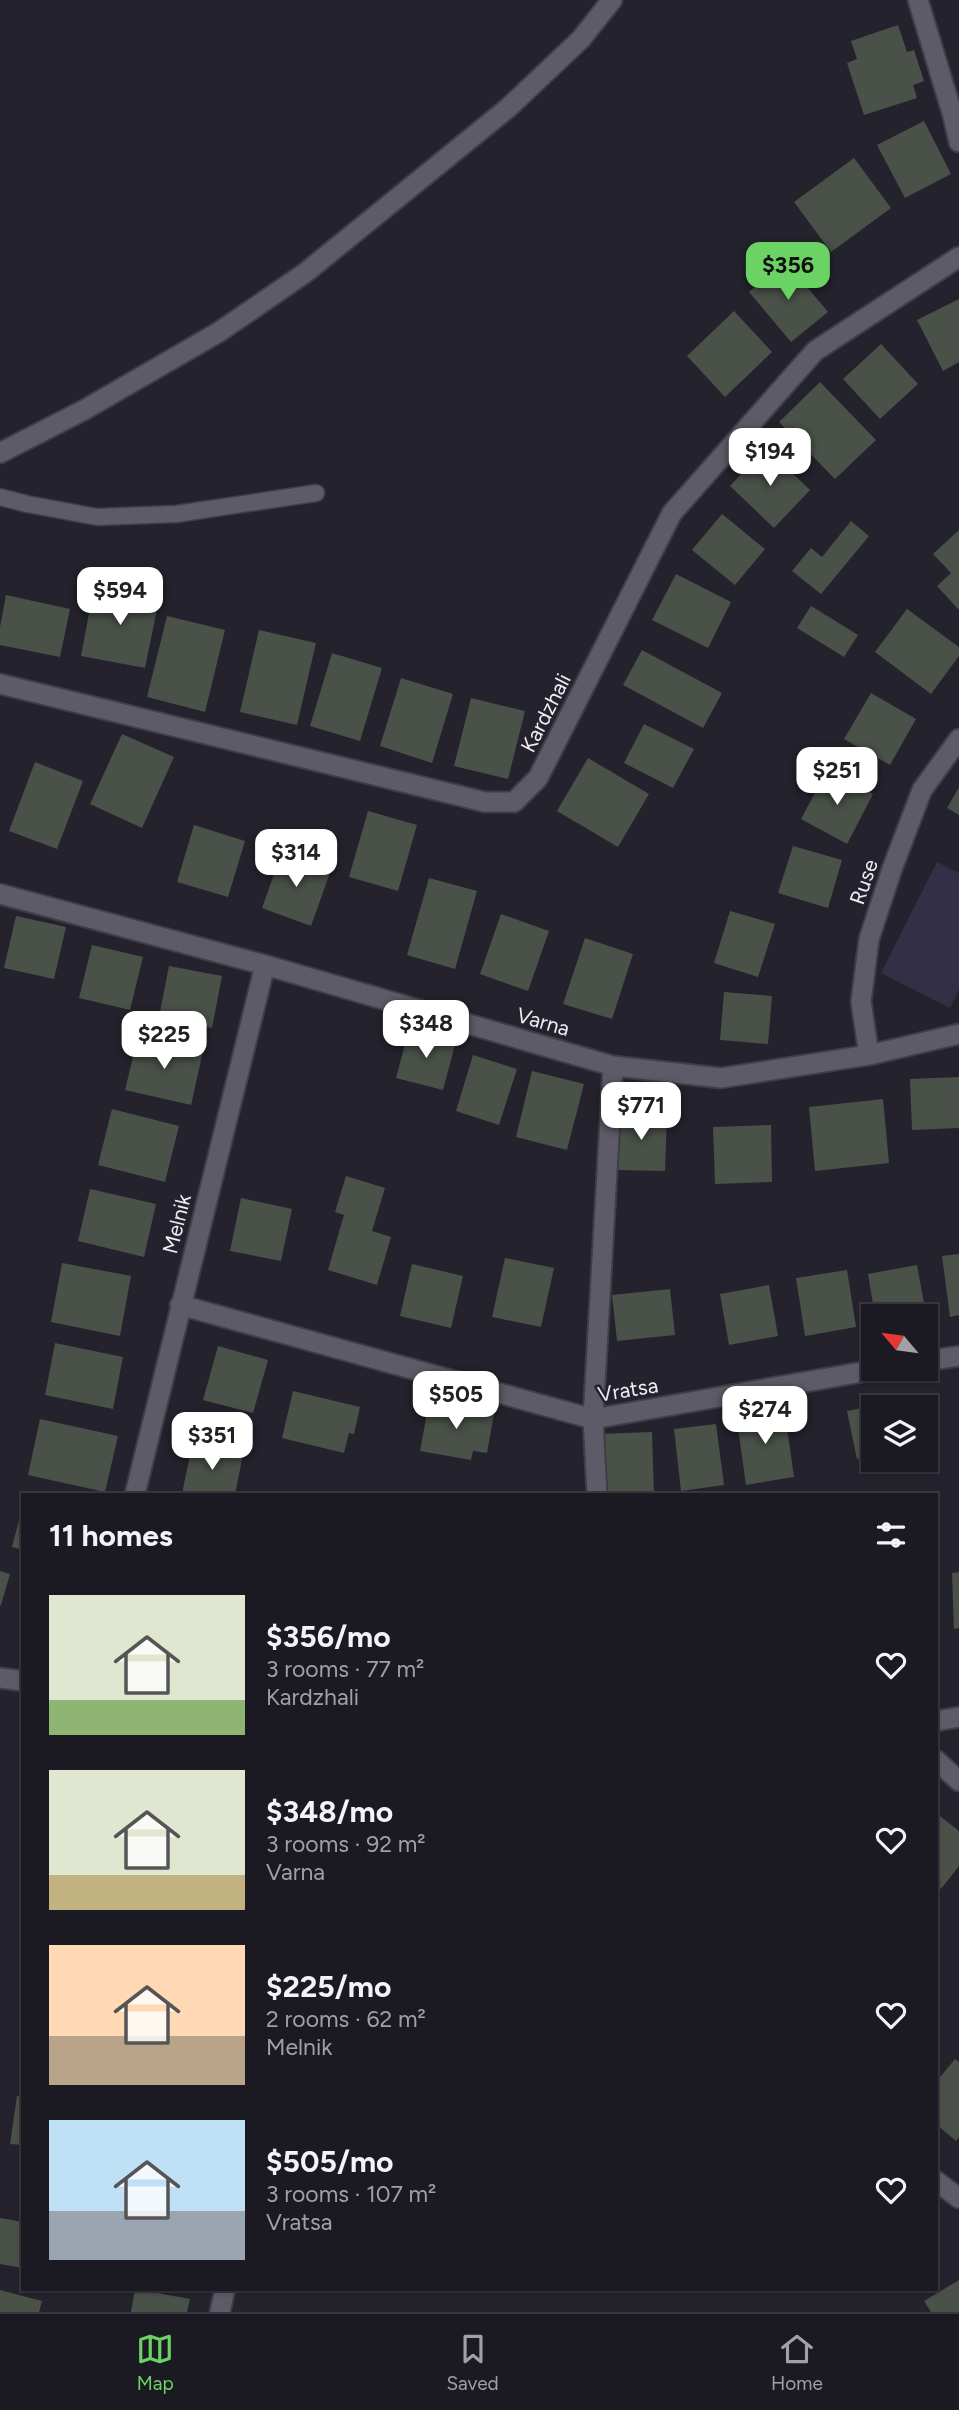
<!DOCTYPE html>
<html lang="en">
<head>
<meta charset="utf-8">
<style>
  :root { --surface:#1b1a22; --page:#28272f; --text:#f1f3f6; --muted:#a0a1a5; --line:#393840; --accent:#6bd363 }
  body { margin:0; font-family:Figtree,sans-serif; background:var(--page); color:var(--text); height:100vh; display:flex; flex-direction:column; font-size:26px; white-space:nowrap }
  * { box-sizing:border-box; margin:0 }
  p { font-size:23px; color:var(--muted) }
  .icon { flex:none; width:38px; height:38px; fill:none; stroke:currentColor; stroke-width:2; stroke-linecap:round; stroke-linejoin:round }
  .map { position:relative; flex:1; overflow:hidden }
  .panel { position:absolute; left:21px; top:1493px; width:917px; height:798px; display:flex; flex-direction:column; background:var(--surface); border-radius:0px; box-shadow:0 2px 5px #0004,0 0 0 2px var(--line) }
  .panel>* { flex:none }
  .needle { width:46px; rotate:299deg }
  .tools { position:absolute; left:861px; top:1304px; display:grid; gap:14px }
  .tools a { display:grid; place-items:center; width:77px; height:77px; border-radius:0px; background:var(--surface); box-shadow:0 2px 5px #0004,0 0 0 2px var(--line); font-size:35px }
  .price { position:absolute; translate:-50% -60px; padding:0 16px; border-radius:14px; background:#fff; color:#222; font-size:23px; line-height:46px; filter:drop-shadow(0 2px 4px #0008) }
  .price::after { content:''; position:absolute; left:50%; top:42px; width:21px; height:16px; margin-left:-10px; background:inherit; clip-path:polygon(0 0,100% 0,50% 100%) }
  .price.on { background:var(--accent); color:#111 }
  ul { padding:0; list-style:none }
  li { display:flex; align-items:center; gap:21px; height:175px; padding:0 28px }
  li span { display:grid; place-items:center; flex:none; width:196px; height:140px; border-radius:0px; color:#555 }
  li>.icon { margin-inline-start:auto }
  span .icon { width:84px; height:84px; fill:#fffc; stroke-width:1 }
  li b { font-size:30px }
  h2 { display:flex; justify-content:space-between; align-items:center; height:84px; padding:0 28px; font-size:30px }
  .tabs { display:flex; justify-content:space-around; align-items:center; height:98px; border-top:2px solid var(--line); background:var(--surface); font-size:19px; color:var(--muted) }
  .tabs a { display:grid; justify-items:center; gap:4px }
  .tabs .on { color:var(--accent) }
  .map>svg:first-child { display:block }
  .green { fill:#322f46 }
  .building { fill:#495148 }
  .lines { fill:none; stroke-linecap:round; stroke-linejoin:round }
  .service-casing { stroke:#3e3e46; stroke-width:19 }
  .minor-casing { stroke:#3e3e46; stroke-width:23 }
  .secondary-casing { stroke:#3e3e46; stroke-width:23 }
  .service { stroke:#5c5b67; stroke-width:16 }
  .minor { stroke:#5c5b67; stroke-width:19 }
  .secondary { stroke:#5c5b67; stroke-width:19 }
  .labels { text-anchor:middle; stroke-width:5; stroke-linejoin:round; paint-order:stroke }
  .street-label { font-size:21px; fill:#eeedf4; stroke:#24232d }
</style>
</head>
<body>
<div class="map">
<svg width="959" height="2312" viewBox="0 0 959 2312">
  <rect width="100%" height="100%" fill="#24232d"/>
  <path class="green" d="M937 862 959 873V989L950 1008 881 973Z"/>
  <path class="building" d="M898 25 907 52 914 50 924 81 913 85 917 98 864 115 847 63 857 59 851 41Z
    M924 121 951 174 905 198 877 145Z
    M854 158 891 208 831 252 794 202Z
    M786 262 828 312 791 342 749 292Z
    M959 299V362L943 371 917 320Z
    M734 311 772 352 725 397 687 356Z
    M881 344 918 384 880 419 843 379Z
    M820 382 876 440 835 479 779 422Z
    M766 448 810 490 774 528 730 486Z
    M722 514 765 549 735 585 692 550Z
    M851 521 869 536 821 594 792 571 811 548 822 557Z
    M959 530V610L937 586 951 573 933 554Z
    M676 574 731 602 708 648 652 620Z
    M94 587 159 599 145 668 81 656Z
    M6 595 70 609 60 657 0 645V627Z
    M811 606 858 635 844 657 797 628Z
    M907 609 959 647V656L931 694 875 652Z
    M167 616 225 630 205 712 147 697Z
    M259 630 316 643 297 725 240 712Z
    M642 650 722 693 703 728 623 685Z
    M332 653 382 668 360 741 310 726Z
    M401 678 453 694 432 763 380 746Z
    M871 693 916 719 890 765 844 739Z
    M471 698 525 711 508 779 454 766Z
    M644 724 694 749 673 788 624 763Z
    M122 734 174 757 142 828 90 804Z
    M588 758 649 794 618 847 557 811Z
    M35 762 83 781 57 849 9 831Z
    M827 770 873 794 847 844 801 819Z
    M959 787V815L947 808Z
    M368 811 417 825 398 891 349 877Z
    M194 825 245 841 228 897 177 882Z
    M793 846 842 860 828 908 778 893Z
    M282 852 331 870 311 926 262 908Z
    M429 878 477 891 455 969 407 955Z
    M730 911 775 924 758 977 714 963Z
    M501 914 549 931 528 991 480 974Z
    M16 916 66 927 54 979 4 968Z
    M585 938 633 954 612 1019 563 1004Z
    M92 945 143 957 130 1010 79 998Z
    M169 966 222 976 212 1028 159 1017Z
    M724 992 772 996 768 1044 720 1040Z
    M409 1029 456 1041 443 1090 396 1078Z
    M138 1036 203 1051 191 1105 125 1090Z
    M473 1055 517 1069 499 1125 456 1111Z
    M532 1071 584 1084 567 1150 516 1137Z
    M959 1077V1128L912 1130 910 1079Z
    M883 1099 889 1163 815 1171 809 1107Z
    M112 1109 179 1126 165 1182 98 1165Z
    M617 1113 667 1115 665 1171 616 1170Z
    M771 1125 772 1182 715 1184 713 1127Z
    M346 1176 385 1188 372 1231 391 1237 377 1285 328 1270 344 1215 335 1212Z
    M90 1189 156 1204 144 1257 78 1241Z
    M241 1198 292 1209 281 1261 230 1251Z
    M959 1254V1315L950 1317 942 1256Z
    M505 1258 554 1268 541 1327 492 1317Z
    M62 1263 131 1276 120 1336 51 1322Z
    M412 1264 463 1276 451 1328 400 1316Z
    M917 1265 926 1314 875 1316 868 1274Z
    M847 1270 856 1327 805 1336 796 1278Z
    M769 1285 778 1336 729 1345 720 1294Z
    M670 1289 675 1335 617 1341 612 1295Z
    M55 1343 123 1357 113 1409 45 1395Z
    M218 1346 268 1360 253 1413 203 1400Z
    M293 1391 360 1407 354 1434 349 1433 344 1453 282 1438Z
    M429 1402 494 1414 487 1453 473 1451 471 1460 420 1451Z
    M784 1406 794 1477 746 1485 736 1414Z
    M873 1406V1456L857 1459 847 1411Z
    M40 1419 118 1436 105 1492 28 1475Z
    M716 1424 724 1485 681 1491 674 1429Z
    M652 1432 654 1494H600L598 1434Z
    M192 1445 243 1455 235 1494H182Z
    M22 1509H23V1550L12 1547Z
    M0 1571 10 1574 1 1605H0Z
    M959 1572V1628L954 1629 952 1573Z
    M936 1813 959 1831V1866L941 1889 936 1885Z
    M955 2059 959 2062V2137L956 2141 936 2124V2082Z
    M17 2096 23 2097V2145L10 2144Z
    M0 2218 23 2222V2268L0 2264Z
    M959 2280V2312H931L924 2301Z
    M135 2289 190 2299 187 2312H131Z
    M0 2290 42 2301 39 2312H0Z"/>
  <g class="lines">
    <g class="service-casing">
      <path id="service" d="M0 497 27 504 97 517 176 514 316 493"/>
    </g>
    <g class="minor-casing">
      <path id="minor" d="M918 0 953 116 959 142
        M0 684 485 802H514L538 778 672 513 815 351 959 257
        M0 894 265 965 613 1066 721 1078 869 1055 959 1034
        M869 1055 861 1002 869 939 892 869 922 790 959 739
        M180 1305 593 1419 885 1368
        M926 1361 959 1356
        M135 1494 265 965
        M597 1494 593 1419 613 1066
        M0 1678 23 1681
        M936 1721 959 1717
        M936 1760 959 1781
        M936 2181 959 2198
        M220 2312 225 2289"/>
    </g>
    <g class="secondary-casing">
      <path id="secondary" d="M0 453 84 410 219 332 305 273 508 108 581 39 612 0"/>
    </g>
    <use href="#service" class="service"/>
    <use href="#minor" class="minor"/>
    <use href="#secondary" class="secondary"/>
  </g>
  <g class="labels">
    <g class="street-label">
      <text transform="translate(546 713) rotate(-63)" y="7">Kardzhali</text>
      <text transform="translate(864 882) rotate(-71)" y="7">Ruse</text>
      <text transform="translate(543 1022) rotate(16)" y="7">Varna</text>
      <text transform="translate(177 1224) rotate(-76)" y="7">Melnik</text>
      <text transform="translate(628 1390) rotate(-9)" y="7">Vratsa</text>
    </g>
  </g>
</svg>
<div class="tools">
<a><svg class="needle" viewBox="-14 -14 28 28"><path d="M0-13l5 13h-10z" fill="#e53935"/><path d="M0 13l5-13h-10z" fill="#a0a1a5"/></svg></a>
<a><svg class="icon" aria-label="layers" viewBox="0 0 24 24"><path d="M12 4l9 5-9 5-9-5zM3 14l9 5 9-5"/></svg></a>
</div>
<b class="price on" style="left:788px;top:302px">$356</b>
<b class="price" style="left:770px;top:488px">$194</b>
<b class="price" style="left:120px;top:627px">$594</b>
<b class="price" style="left:837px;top:807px">$251</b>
<b class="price" style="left:296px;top:889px">$314</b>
<b class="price" style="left:426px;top:1060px">$348</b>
<b class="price" style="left:164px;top:1071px">$225</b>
<b class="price" style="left:641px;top:1142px">$771</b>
<b class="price" style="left:456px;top:1431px">$505</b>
<b class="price" style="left:765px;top:1446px">$274</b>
<b class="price" style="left:212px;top:1472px">$351</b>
<section class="panel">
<h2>11 homes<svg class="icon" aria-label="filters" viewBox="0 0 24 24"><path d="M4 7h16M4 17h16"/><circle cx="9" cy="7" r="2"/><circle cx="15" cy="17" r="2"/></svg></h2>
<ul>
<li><span style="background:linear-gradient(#dfe7d0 75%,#8fb573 0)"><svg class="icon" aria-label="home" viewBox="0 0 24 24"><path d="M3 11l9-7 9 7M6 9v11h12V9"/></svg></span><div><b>$356/mo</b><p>3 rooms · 77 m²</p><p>Kardzhali</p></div><svg class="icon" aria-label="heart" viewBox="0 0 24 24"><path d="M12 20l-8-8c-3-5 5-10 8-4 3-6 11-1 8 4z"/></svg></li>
<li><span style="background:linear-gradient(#dfe7d0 75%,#c2b280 0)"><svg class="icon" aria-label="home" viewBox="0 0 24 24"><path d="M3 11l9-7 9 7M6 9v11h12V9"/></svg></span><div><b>$348/mo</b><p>3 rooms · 92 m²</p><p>Varna</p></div><svg class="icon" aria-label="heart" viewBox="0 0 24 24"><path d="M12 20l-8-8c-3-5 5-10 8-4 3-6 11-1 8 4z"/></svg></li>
<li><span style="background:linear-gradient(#ffd9b3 65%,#b9a48a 0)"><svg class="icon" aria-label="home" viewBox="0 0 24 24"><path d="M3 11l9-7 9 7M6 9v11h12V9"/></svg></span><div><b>$225/mo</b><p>2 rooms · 62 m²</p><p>Melnik</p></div><svg class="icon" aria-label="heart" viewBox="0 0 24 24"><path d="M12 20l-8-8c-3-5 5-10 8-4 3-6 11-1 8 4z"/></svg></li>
<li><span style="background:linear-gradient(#bfe0f5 65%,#9aa5b1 0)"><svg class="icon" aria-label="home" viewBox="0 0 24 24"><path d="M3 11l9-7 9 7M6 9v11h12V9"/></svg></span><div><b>$505/mo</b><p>3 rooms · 107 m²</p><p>Vratsa</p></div><svg class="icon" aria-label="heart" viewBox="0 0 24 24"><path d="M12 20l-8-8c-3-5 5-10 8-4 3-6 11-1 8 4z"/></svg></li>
</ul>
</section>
</div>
<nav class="tabs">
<a class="on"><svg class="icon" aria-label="map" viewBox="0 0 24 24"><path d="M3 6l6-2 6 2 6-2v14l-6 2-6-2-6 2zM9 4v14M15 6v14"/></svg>Map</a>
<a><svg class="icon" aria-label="saved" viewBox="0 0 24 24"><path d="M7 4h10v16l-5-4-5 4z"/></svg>Saved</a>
<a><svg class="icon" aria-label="home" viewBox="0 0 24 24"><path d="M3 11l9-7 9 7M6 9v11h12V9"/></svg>Home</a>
</nav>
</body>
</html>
